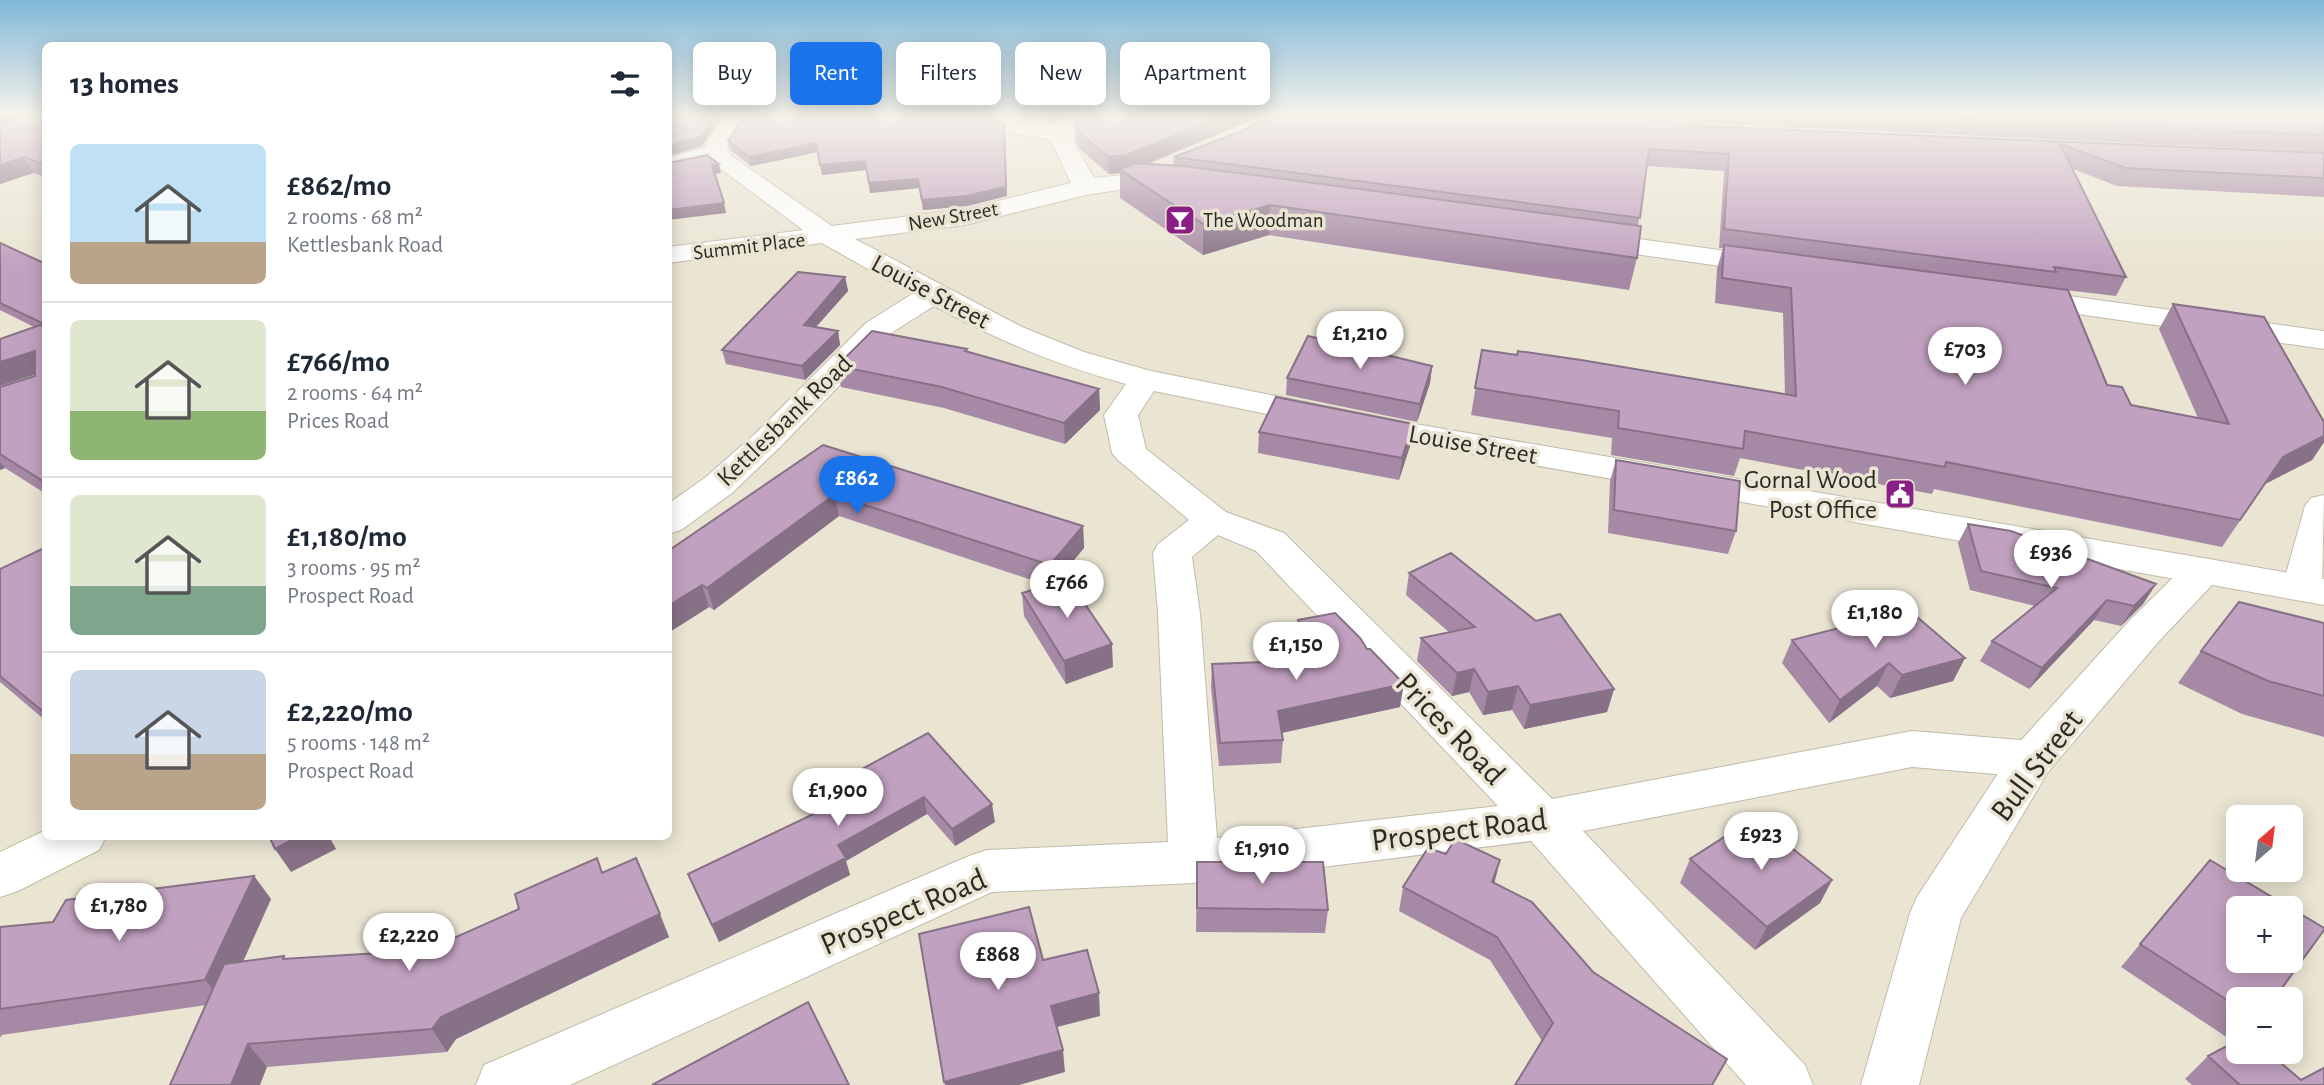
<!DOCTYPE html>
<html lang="en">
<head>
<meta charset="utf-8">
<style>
  :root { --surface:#fff; --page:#f6f6f7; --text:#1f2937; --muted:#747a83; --line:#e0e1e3; --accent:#1a73e8 }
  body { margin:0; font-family:"Alegreya Sans",sans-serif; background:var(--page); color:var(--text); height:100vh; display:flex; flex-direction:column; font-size:26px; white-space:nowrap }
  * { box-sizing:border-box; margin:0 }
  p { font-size:23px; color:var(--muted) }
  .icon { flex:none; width:38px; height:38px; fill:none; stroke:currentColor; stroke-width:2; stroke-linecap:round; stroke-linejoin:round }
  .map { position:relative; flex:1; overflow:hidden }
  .panel { position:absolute; left:42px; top:42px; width:630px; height:798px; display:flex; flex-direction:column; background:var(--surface); border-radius:10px; box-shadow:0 4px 18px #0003 }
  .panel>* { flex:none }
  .banner { position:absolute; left:693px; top:42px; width:665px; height:63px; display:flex; gap:14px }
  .needle { width:46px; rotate:28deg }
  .tools { position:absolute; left:2226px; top:805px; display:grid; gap:14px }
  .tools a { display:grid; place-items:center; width:77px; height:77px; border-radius:10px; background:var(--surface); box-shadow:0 4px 18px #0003; font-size:35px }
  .price { position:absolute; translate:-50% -60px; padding:0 16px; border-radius:24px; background:#fff; color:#222; font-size:23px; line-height:46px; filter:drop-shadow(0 2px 4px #0008) }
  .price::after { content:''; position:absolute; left:50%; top:42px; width:21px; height:16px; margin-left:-10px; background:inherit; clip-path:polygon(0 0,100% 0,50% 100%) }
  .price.active { background:var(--accent); color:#fff }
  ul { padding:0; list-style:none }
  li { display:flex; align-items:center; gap:21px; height:175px; padding:0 28px }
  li+li { border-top:2px solid var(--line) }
  li span { display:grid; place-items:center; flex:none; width:196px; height:140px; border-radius:10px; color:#555 }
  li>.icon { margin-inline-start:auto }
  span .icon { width:84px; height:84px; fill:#fffc; stroke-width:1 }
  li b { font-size:30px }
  h2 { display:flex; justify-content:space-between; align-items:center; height:84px; padding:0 28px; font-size:30px }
  .tag { padding:0 24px; border-radius:10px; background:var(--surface); box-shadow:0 4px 18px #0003; font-size:24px; line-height:63px }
  .tag.active { background:var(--accent); color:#fff }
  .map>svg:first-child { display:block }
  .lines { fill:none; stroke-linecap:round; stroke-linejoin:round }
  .minor-casing { stroke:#c0bbaa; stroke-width:2 }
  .major-casing { stroke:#c0bbaa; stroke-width:2 }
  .minor { fill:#fff; fill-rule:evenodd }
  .major { fill:#fff; fill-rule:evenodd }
  .wall { fill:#a68aa5 }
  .shaded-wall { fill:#877186 }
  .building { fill:#c1a1c0; stroke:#877186; stroke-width:2; fill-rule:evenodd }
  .labels { text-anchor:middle; stroke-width:7; stroke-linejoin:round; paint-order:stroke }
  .far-street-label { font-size:21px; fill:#2c2a23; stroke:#eae5d3 }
  .far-poi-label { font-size:21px; fill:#2c2a23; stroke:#eae5d3; text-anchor:start }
  .street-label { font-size:26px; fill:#2c2a23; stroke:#eae5d3 }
  .poi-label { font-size:26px; fill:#2c2a23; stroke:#eae5d3; text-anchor:end }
  .near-street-label { font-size:32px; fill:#2c2a23; stroke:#eae5d3 }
</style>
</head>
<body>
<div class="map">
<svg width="2324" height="1085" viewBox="0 0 2324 1085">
  <rect width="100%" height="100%" fill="#eae5d3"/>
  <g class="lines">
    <g class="minor-casing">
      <path id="minor" d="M726 115H748L729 143 727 151 733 157 832 226 965 209 1071 183 1050 139C1029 136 993 134 980 115H1008L1054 126C1065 111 1088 115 1104 115L1101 120 1076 130 1073 142 1094 178C1121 175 1151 172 1179 179L1182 184 1179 189 1170 191 1124 189 1086 195 965 225 855 239 1022 327 1084 352 1151 371 1415 424 2203 558 2217 562 2223 571 2217 580 2203 584 1415 444 1154 391 1138 415 1146 449 1226 512 1284 533 1552 799 1912 731 2032 741 2048 746 2055 759 2048 772 2032 777 1912 767 1583 831 1805 1065 1813 1085H1746L1531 841 1194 883 992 892 570 1085H476L484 1065 969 856 987 850 1168 842 1158 613 1153 553 1158 544 1189 520 1118 460 1112 453 1104 415 1126 384C1054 364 1000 341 934 306L888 335 780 447 732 493 681 530 668 534V504L706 477 756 433 866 323 912 294 822 243 668 263V247L803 230 710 161 668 171V157L704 148ZM1218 535 1256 551 1498 806 1217 838 1200 613 1192 557Z
        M1587 232 1771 257 1781 259 1785 265 1781 271 1771 273 1577 246 1573 240 1577 234Z
        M2024 290 2324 331V349L2014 305 2009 299 2014 293Z
        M2324 495 2322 588 2316 597 2302 601 2288 597 2282 588 2305 506 2311 498Z
        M46 830V836H106L99 850 18 891 0 897V852Z"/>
    </g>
    <g class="major-casing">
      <path id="major" d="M2203 558 2324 579V605L2212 585 2160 640 2048 772 1961 918 1919 1085H1861L1910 913 1917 897 2016 746 2130 620 2189 562Z"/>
    </g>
    <use href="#minor" class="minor"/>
    <use href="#major" class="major"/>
  </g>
  <path class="wall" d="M46 115V177L33 173 0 184Z
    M744 115 1007 196 967 206 923 210 919 188 870 193 866 170 822 175 818 152 751 166 730 150 728 141Z
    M1040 115H1067L1053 123 1049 122Z
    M1078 115H1263L1148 164 1173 166 1174 157 1703 126 2324 153V197L2117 186 2073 169 2126 277 2116 296 2048 288 2107 385 2131 405 2198 418 2159 329 2173 304 2324 422V442L2312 460 2265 484 2222 547 1934 489 1932 494 1740 458 1734 476 1611 455 1612 438 1471 415 1482 350 1785 395 1783 313 1715 303 1717 269 1723 248H1719L1724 171 1647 166 1638 226 1637 258 1629 290 1269 235 1203 255 1120 198V173L1109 174 1081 150 1076 142 1075 125Z
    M1626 115H2324V152L1698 123Z
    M0 243 46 264V494L5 468 0 470V387L35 376 34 327 0 310Z
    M845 277 848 291 816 327 838 331 840 345 805 380 726 364 722 350Z
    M837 366 1099 389 1100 410 1065 444 944 408 841 387Z
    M1432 366 1430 383 1417 422 1286 395 1287 378Z
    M1259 432 1410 446 1399 480 1258 453Z
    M823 445 1083 526 1084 548 1055 583 1113 667 1066 684 1024 616 1022 593 1047 585 839 516 714 610 709 607 668 633V551Z
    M1616 460 1736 531 1728 554 1608 533 1610 481Z
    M1968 524 2156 584 2143 604 2121 626 2094 620 2029 689 1980 661 1992 641 2035 606 1970 590 1958 543Z
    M46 547V721L0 682V569Z
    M1409 573 1614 689 1607 712 1524 729 1512 710 1483 715 1469 692 1452 696 1417 661 1421 638 1450 633 1406 595Z
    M1298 620 1400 707 1282 733 1283 740 1281 763 1219 766 1211 687 1212 664 1305 660 1296 643Z
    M2324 623V737L2242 714 2178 683 2201 651Z
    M1792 640 1965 658 1953 681 1890 698 1877 686 1829 723 1782 663Z
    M928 733 995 822 955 846 927 814 846 861 850 875 719 942 695 891 688 874 857 794 851 775Z
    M1446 854 1500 860 1494 884 1593 972 1542 1041 1490 960 1399 911 1403 887Z
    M636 858 669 937 456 1039 447 1052 267 1067 206 1005 2 1035 0 1038V927L53 922 254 876 271 899 243 962 284 956 286 959 427 950Z
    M1690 859 1832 880 1820 903 1755 950 1680 883Z
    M2210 860 2238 999V1052L2301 1080 2324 1085H2192L2185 1079 2208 1056 2234 1042 2121 967Z
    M1197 862 1328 910 1325 933 1196 932Z"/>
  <path class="shaded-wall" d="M0 115H23L0 122Z
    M715 115H723L702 146 668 156V146Z
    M1053 115H1067L1053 123Z
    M1224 115H1263L1132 170V165L1129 163V172L1119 169 1120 173 1109 174 1108 157Z
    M1004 125 1007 196 967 206 923 210 922 200Z
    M816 143 818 152 751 166 749 157Z
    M24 157 33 173 0 184V165Z
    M865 161 866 170 822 175 820 165Z
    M719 164 721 173 714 174 712 165Z
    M918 179 919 188 870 193 869 183Z
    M724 203 726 213 668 220V210Z
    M1270 205 1269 235 1203 255V224Z
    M845 277 848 291 806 338 804 325Z
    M838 331 840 345 805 380 802 366Z
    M35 351 46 371 0 386V362Z
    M1432 366 1430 383 1417 422 1420 404Z
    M1099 389 1100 410 1065 444 1064 423Z
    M1413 424 1410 446 1399 480 1402 458Z
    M2324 436V442L2312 460 2265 484 2283 457Z
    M0 462 5 468 0 470Z
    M834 495 839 516 714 610 707 588Z
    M1083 526 1084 548 1051 587 1050 565Z
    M2156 584 2143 604 2121 626 2134 606Z
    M702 585 709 607 668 633V606Z
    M2107 600 2094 620 2029 689 2042 668Z
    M1112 644 1113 667 1066 684 1064 661Z
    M1965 658 1953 681 1890 698 1902 675Z
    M1889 663 1877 686 1829 723 1840 700Z
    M1474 669 1469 692 1452 696 1457 673Z
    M1404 684 1400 707 1276 734 1278 711Z
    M1518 686 1512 710 1483 715 1488 692Z
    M1614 689 1607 712 1524 729 1530 705Z
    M924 797 927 814 846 861 850 875 719 942 712 925 838 845Z
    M992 804 995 822 955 846 952 829Z
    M299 836H329L336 849 291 872 275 849Z
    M1500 860 1494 884 1492 882Z
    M254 876 271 899 224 1003 205 980Z
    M1832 880 1820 903 1755 950 1767 927Z
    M660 914 669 937 456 1039 447 1052 432 1029 441 1017Z
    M1099 993 1100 1016 1053 1028 1051 1006Z
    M248 1044 267 1067 260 1085H231Z
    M1063 1050 1065 1072 1019 1085H945L944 1082Z"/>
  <path class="building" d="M28 115H46V165L24 157 0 165V123Z
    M668 115H715L700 137 668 146Z
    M744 115H984L1004 125 1006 187 966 196 922 200 918 179 869 183 865 161 820 165 816 143 749 157 728 141Z
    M1078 115H1224L1127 155 1108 157 1080 133 1075 125Z
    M1273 115H1610L1703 126 2324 153V178L2126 168 2060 144 2126 277 2054 267 2056 272 1724 229 1729 154 1649 149 1640 218 1174 157 1242 131Z
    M1885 115H2324V135Z
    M707 155 719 164 712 165 724 203 668 210V163Z
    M1129 163 1184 166 1641 226 1637 258 1270 205 1203 224 1119 169 1132 165Z
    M0 243 46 264V325L0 303Z
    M1724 245 2068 290 2107 385 2122 387 2131 405 2229 424 2173 304 2264 317 2324 422V436L2283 457 2240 520 1946 462 1945 467 1745 431 1743 449 1618 428 1619 411 1475 388 1482 350 1517 355 1518 351 1581 360 1796 396 1791 288 1722 278Z
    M798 272 845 277 804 325 838 331 802 366 722 350Z
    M40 325 46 327V483L0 454V387L35 376V351L0 362V339Z
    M872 331 967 349 965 351 1099 389 1064 423 942 387 837 366Z
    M1308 336 1432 366 1420 404 1287 378Z
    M1276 397 1413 424 1402 458 1259 432Z
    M823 445 1083 526 1050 565 834 495 707 588 702 585 668 606V551Z
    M1616 460 1740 481 1736 531 1614 510Z
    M1968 524 2011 531 2156 584 2134 606 2107 600 2042 668 1992 641 2057 588 1981 571Z
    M46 547V714L0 676V569Z
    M1451 553 1536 621 1560 614 1614 689 1530 705 1518 686 1488 692 1474 669 1457 673 1421 638 1475 627 1409 573Z
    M1068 579 1112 644 1064 661 1022 593Z
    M2239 602 2324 623V696L2268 681 2201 651Z
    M1909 610 1965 658 1902 675 1889 663 1840 700 1792 640Z
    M1335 613 1360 638 1367 649H1370L1404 684 1278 711 1283 740 1220 743 1212 664 1320 660 1298 620Z
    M928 733 992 804 952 829 924 797 838 845 846 858 712 925 688 874 864 790 851 775Z
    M1754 818 1832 880 1767 927 1690 859Z
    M269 836H299L275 849Z
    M1455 839 1500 860 1492 882 1532 902 1593 972 1727 1059 1712 1085H1515L1553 1023 1497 937 1403 887 1428 848 1446 854Z
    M597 858 602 873 636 858 660 914 441 1017 432 1029 248 1044 231 1085H170L224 964 284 956 283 959 427 950 519 909 515 894Z
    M2210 860 2324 928V930L2274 999H2238V1007L2140 944ZM2238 908H2291V961H2238Z
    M1197 862H1323L1328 910 1197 908Z
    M254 876 205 980 0 1009V927L53 922 66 900Z
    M1029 907 1043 960 1087 950 1099 993 1051 1006 1063 1050 944 1082 919 934Z
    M808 1002 849 1085H652Z
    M2238 1040V1052H2268L2301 1080 2324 1068V1085H2240L2208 1056Z"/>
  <linearGradient id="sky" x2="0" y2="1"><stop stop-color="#81b8d8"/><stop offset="0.43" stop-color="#f6f3eb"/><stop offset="1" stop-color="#f6f3eb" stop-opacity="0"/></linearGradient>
  <rect width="2324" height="267" fill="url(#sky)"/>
  <defs>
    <g id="bar-square" transform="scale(1.575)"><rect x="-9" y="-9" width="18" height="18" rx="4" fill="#8a2085" stroke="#eae5d3"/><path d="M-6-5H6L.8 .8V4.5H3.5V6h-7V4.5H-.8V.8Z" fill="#fff"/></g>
    <g id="civic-square" transform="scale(1.575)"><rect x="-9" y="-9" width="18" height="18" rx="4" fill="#8a2085" stroke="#eae5d3"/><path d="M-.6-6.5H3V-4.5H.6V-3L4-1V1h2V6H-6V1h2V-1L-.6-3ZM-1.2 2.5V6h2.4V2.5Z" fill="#fff"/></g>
  </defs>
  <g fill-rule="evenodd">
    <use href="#bar-square" x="1180" y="220"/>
    <use href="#civic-square" x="1900" y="494"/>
  </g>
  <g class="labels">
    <g class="far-street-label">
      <text transform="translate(953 216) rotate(-10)" y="7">New Street</text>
      <text transform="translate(749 246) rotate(-7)" y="7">Summit Place</text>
    </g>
    <g class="far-poi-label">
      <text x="1203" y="227">The Woodman</text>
    </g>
    <g class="street-label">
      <text transform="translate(931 291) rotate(28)" y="9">Louise Street</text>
      <text transform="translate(784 420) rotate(-44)" y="9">Kettlesbank Road</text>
      <text transform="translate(1473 444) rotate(10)" y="9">Louise Street</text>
    </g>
    <g class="poi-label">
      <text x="1877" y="488">Gornal Wood<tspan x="1877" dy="30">Post Office</tspan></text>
    </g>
    <g class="near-street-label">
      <text transform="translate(1451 728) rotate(46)" y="11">Prices Road</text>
      <text transform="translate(2036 765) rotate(-53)" y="11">Bull Street</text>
      <text transform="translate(1459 829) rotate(-7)" y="11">Prospect Road</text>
      <text transform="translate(903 911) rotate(-23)" y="11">Prospect Road</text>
    </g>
  </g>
</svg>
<div class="tools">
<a><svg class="needle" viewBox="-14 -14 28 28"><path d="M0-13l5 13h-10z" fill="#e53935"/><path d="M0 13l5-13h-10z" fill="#747a83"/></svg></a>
<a>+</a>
<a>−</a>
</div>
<b class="price" style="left:1360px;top:371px">£1,210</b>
<b class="price" style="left:1965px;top:387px">£703</b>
<b class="price active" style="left:857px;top:516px">£862</b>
<b class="price" style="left:2051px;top:590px">£936</b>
<b class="price" style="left:1067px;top:620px">£766</b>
<b class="price" style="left:1875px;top:650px">£1,180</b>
<b class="price" style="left:1296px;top:682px">£1,150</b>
<b class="price" style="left:838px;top:828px">£1,900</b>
<b class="price" style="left:1761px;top:872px">£923</b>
<b class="price" style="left:1262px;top:886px">£1,910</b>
<b class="price" style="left:119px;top:943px">£1,780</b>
<b class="price" style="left:409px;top:973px">£2,220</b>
<b class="price" style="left:998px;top:992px">£868</b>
<div class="banner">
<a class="tag">Buy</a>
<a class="tag active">Rent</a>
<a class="tag">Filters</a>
<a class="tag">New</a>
<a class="tag">Apartment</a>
</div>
<section class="panel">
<h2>13 homes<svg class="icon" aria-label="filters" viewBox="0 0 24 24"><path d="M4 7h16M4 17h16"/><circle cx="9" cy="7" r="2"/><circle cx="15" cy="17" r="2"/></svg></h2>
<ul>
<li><span style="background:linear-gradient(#bfe0f5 70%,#b9a48a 0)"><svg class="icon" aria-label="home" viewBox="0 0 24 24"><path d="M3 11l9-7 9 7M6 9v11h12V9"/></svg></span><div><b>£862/mo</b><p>2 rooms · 68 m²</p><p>Kettlesbank Road</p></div></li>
<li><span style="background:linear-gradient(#dfe7d0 65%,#8fb573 0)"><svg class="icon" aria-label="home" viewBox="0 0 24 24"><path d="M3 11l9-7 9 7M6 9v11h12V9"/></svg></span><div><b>£766/mo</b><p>2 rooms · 64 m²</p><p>Prices Road</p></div></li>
<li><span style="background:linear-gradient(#dfe7d0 65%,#7fa58c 0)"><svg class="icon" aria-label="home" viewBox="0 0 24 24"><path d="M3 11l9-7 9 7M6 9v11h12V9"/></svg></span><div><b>£1,180/mo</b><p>3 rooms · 95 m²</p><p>Prospect Road</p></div></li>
<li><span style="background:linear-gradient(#c9d6e8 60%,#b9a48a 0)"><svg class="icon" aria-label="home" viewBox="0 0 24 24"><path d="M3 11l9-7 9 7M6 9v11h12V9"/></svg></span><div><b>£2,220/mo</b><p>5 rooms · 148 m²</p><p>Prospect Road</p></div></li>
</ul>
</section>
</div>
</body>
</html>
